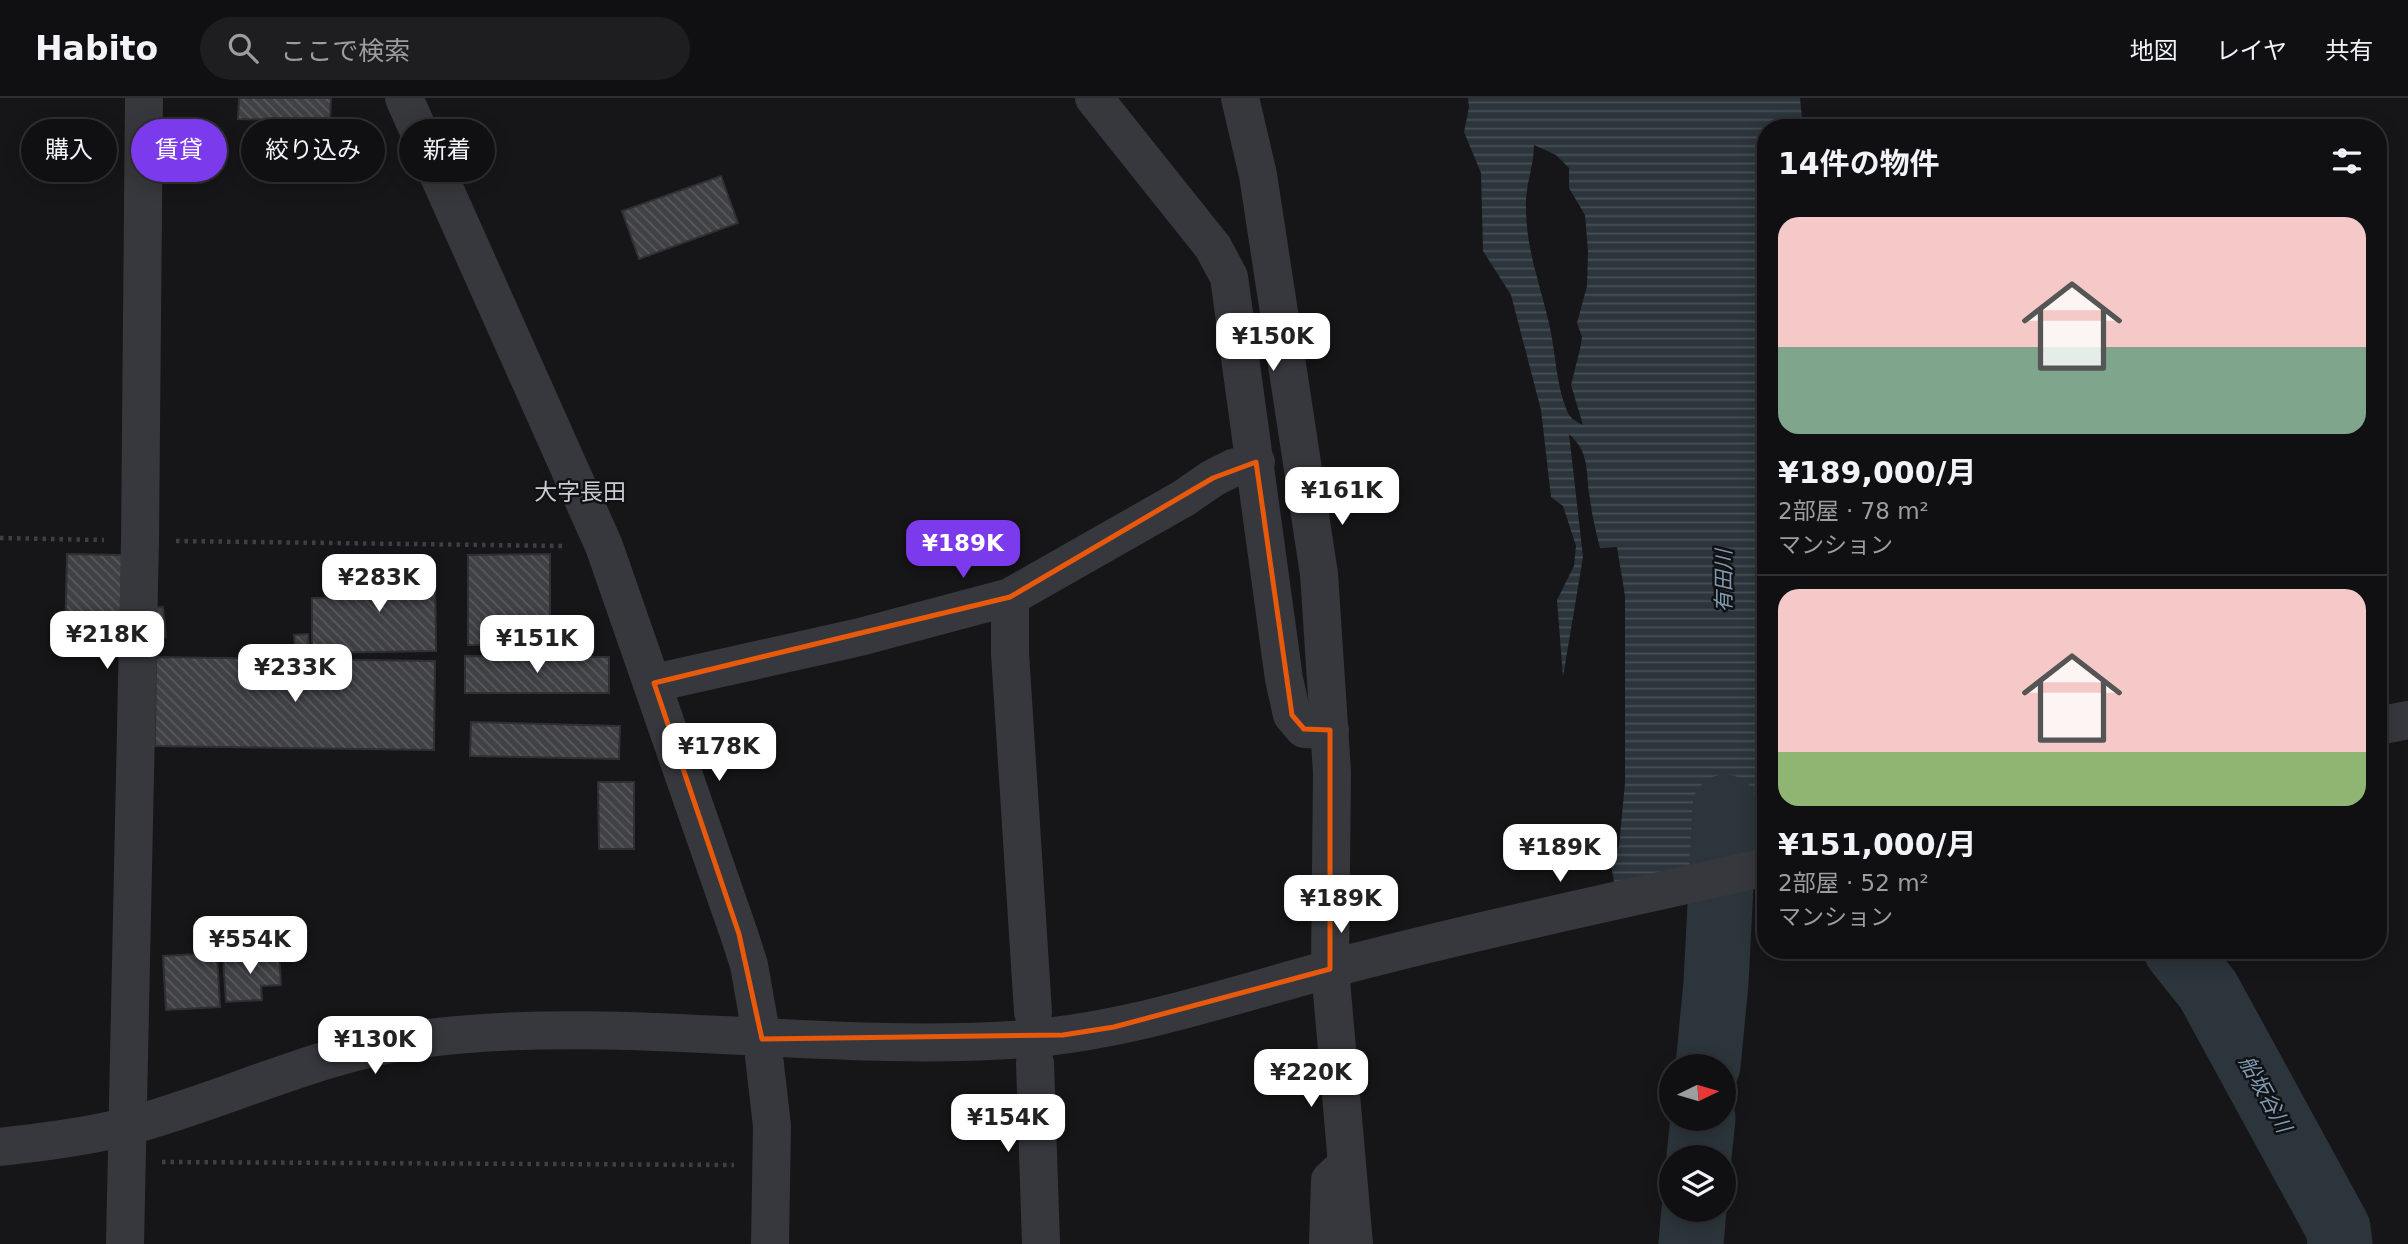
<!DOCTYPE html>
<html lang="ja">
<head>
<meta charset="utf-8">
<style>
  :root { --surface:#101012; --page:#1e1e20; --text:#f1f3f6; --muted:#9c9d9f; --line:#303032; --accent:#7c3aed }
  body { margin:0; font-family:"DejaVu Sans","Noto Sans JP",sans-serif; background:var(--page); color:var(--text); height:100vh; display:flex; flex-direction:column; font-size:26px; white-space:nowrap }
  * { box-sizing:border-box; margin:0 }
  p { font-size:23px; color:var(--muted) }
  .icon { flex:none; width:38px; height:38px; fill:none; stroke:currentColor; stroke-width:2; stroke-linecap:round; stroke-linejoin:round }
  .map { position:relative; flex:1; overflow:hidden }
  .panel { position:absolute; left:1757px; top:21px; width:630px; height:840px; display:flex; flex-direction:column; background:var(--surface); border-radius:28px; box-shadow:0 4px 18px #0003,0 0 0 2px var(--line) }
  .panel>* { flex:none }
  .banner { position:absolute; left:21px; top:21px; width:665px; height:63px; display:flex; gap:14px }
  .needle { width:46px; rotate:85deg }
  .tools { position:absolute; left:1659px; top:956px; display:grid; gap:14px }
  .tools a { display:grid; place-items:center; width:77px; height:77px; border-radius:50%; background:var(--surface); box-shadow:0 4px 18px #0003,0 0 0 2px var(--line); font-size:35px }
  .price { position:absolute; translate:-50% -60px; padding:0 16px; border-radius:14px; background:#fff; color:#222; font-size:23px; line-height:46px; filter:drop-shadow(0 2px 4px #0008) }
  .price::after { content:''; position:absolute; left:50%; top:42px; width:21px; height:16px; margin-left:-10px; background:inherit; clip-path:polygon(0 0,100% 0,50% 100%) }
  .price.on { background:var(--accent); color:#fff }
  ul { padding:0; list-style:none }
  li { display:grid; align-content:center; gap:14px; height:371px; padding:0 21px }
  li+li { border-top:2px solid var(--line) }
  li span { display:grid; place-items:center; height:217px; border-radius:21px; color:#555 }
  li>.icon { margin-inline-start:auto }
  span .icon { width:126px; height:126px; fill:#fffc; stroke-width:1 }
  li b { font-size:30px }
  h2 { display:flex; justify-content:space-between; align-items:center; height:84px; padding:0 21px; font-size:30px }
  .tag { padding:0 24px; border-radius:32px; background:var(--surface); box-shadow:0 4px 18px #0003,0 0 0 2px var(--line); font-size:24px; line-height:63px }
  .tag.on { background:var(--accent); color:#fff }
  header { display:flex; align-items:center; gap:42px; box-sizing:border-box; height:98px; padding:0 35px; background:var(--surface); border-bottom:2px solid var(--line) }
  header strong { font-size:33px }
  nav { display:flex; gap:38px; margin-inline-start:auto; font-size:24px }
  .search { width:490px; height:63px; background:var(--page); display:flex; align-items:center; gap:18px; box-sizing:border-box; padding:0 24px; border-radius:38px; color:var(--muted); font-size:26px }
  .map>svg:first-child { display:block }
  .water { fill:url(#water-rules); fill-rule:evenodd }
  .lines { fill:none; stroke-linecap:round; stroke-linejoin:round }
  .river { stroke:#2c353c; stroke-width:65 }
  .building { fill:url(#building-back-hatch); stroke:#303034; stroke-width:2 }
  .path { stroke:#3d3f44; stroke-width:4.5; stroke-dasharray:3.5 5; stroke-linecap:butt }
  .minor { stroke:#37383d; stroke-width:38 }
  .tertiary { stroke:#37383d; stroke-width:38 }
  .marked { fill:none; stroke:#e8590c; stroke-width:5; stroke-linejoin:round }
  .labels { text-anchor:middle; stroke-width:5; stroke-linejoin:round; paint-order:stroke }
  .water-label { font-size:21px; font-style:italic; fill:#7f9bb3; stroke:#111113 }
  .quarter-label { font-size:23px; fill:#c9ccd4; stroke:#111113 }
</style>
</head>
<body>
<header>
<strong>Habito</strong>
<div class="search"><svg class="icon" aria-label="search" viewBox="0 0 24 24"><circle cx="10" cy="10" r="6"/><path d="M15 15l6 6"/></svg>ここで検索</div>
<nav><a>地図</a><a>レイヤ</a><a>共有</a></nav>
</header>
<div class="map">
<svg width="2408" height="1146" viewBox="0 0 2408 1146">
  <defs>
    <pattern id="water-rules" width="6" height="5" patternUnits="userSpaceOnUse" patternTransform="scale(1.75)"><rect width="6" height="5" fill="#2c353c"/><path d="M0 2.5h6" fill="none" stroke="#485056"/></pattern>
    <pattern id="building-back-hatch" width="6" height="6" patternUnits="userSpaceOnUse" patternTransform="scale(1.75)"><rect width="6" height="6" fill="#404145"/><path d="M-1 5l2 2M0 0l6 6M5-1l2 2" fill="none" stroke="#595a5e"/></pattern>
  </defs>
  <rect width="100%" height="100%" fill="#161618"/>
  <path class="water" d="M1468 0H1800L1803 30H1766V771L1618 805 1610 762 1619 748 1625 685V498L1617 449 1600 450C1596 434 1592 418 1590 401 1585 374 1591 356 1569 336L1583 459 1563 579 1557 502 1574 468 1576 448 1563 408 1551 399 1541 312 1511 197 1483 153 1481 75 1464 34 1469 9ZM1534 47 1556 57 1569 70V90L1585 117 1588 153 1587 188 1577 225 1582 239 1580 251 1571 287 1583 327C1576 324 1570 320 1567 313 1556 286 1556 258 1550 230 1541 188 1526 153 1526 109 1525 87 1534 69 1534 47Z"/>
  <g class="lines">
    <path class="river" d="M2176 852 2208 892 2338 1130 2340 1146
      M1708 968 1716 885 1725 709
      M1699 1059 1703 1020
      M1691 1146 1694 1111"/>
  </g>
  <path class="building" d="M239 0H331L330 23 238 21Z
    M721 78 738 125 639 161 622 113Z
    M67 456 124 457 122 545 65 544Z
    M550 456V547H468V457Z
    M435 470 436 553 312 555V500L355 499 354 472Z
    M163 509 166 539 148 541 146 510Z
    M308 536 309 550H295L294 537Z
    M465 558 609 559V595H465Z
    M156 559 435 563 434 652 155 648Z
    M471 624 620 628 619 661 470 658Z
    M598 684H634V751H599Z
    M217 855 220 909 166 912 163 858Z
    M279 855 281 887 261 888 262 902 226 904 223 859Z"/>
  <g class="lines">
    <path class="path" d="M0 440 104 442
      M176 443 563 448
      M162 1064 734 1067"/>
    <path class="minor" d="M1094 0 1213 149 1229 179 1284 581 1292 617 1304 631 1330 632
      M1010 499V555L1033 914
      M654 585 860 539 1010 499 1184 400 1213 380 1233 370 1256 364
      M762 941 772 1028 770 1146
      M1035 965 1041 1146
      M125 1146 140 442 144 0
      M1328 1146 1330 1082 1346 1067"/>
    <path class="tertiary" d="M404 0 604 448 739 836 749 867 762 941
      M1240 0 1258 77 1319 476 1332 674 1330 871 1354 1146
      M2378 628 2408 622
      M0 1049C42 1044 84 1039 125 1029 228 1002 322 952 428 940 625 916 827 956 1025 941 1139 932 1250 891 1360 863 1494 828 1631 800 1766 769"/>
  </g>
  <path class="marked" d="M1256 364 1292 617 1304 631 1330 632V871L1114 929 1063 937 762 941 739 836 654 585 1010 499 1213 380Z"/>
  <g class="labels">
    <g class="water-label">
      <text transform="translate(1724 483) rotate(-90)" y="7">有田川</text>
      <text transform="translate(2265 996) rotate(61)" y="7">船坂谷川</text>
    </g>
    <g class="quarter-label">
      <text x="580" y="402">大字長田</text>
    </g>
  </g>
</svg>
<div class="tools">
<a><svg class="needle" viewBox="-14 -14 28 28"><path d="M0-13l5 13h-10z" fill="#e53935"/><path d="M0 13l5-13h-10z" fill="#9c9d9f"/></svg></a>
<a><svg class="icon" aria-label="layers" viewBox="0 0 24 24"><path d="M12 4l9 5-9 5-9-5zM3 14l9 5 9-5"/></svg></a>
</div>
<b class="price" style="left:1273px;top:275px">¥150K</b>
<b class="price" style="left:1342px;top:429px">¥161K</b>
<b class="price on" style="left:963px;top:482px">¥189K</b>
<b class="price" style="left:379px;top:516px">¥283K</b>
<b class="price" style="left:107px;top:573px">¥218K</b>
<b class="price" style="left:537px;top:577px">¥151K</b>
<b class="price" style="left:295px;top:606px">¥233K</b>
<b class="price" style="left:719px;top:685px">¥178K</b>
<b class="price" style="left:1560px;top:786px">¥189K</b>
<b class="price" style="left:1341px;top:837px">¥189K</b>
<b class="price" style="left:250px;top:878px">¥554K</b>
<b class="price" style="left:375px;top:978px">¥130K</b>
<b class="price" style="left:1311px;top:1011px">¥220K</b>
<b class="price" style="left:1008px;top:1056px">¥154K</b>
<div class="banner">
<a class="tag">購入</a>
<a class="tag on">賃貸</a>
<a class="tag">絞り込み</a>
<a class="tag">新着</a>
</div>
<section class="panel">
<h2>14件の物件<svg class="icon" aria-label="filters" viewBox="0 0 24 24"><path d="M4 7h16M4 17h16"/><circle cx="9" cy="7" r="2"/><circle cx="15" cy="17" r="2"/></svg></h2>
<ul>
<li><span style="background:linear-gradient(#f6c9c9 60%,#7fa58c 0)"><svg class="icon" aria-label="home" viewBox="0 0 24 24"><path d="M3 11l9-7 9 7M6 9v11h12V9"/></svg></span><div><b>¥189,000/月</b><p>2部屋 · 78 m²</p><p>マンション</p></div></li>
<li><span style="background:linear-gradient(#f6c9c9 75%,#8fb573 0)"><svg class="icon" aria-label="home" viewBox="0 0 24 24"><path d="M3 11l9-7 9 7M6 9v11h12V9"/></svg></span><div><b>¥151,000/月</b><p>2部屋 · 52 m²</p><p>マンション</p></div></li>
</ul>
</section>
</div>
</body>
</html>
